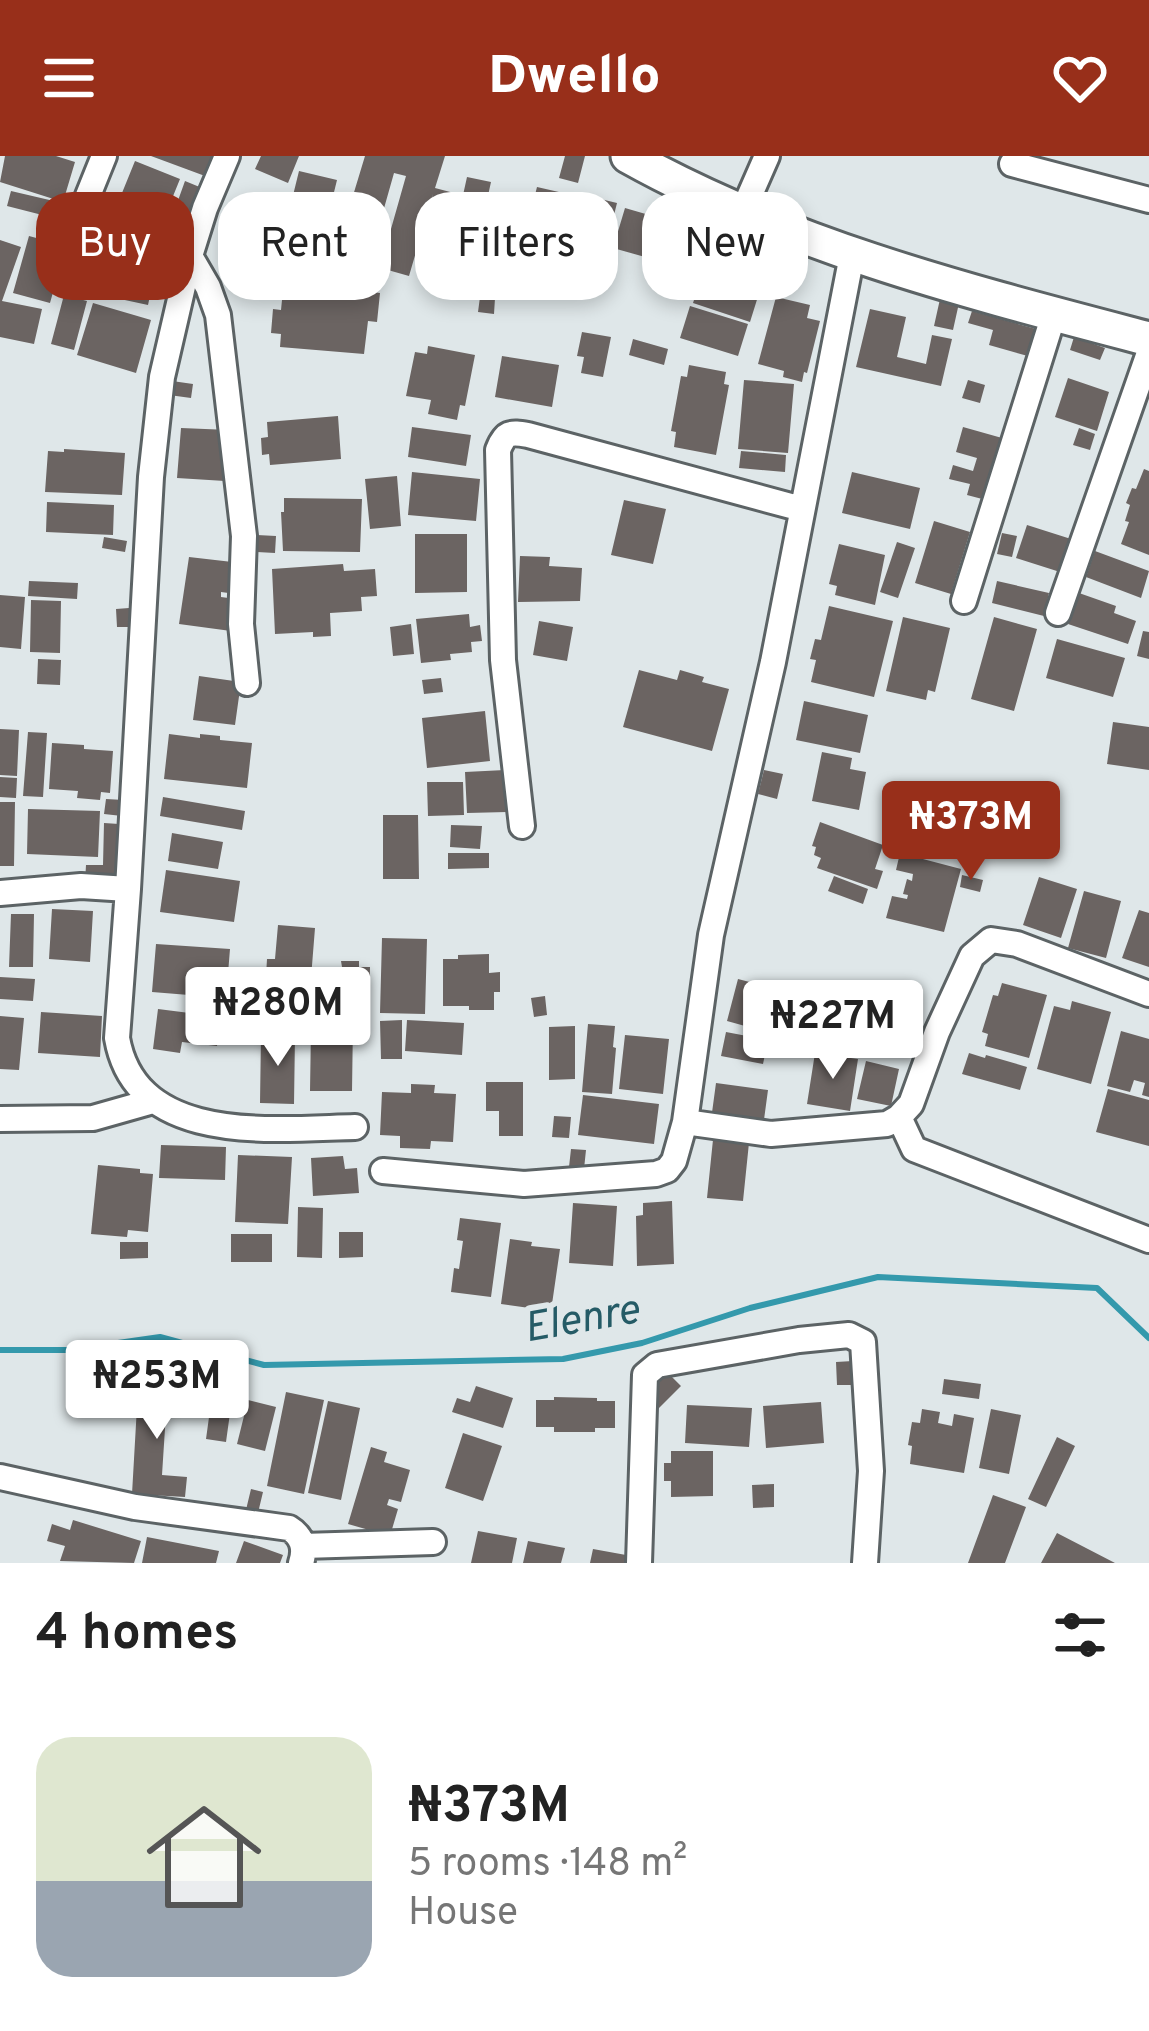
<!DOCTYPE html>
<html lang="en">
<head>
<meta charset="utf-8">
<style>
  :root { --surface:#fff; --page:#f2f2f2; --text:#222; --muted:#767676; --line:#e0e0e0; --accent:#982f1a }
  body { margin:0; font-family:Overpass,sans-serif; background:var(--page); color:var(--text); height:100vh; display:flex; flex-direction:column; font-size:45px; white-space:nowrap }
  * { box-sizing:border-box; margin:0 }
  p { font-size:39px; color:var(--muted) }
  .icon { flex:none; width:66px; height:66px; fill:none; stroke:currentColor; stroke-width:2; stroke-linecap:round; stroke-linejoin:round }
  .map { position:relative; height:1407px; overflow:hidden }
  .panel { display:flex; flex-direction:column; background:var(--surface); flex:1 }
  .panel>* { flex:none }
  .top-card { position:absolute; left:36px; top:36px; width:1077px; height:108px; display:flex; gap:24px }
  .price { position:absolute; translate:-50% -102px; padding:0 27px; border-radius:12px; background:#fff; color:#222; font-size:39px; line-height:78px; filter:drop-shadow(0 3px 6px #0008) }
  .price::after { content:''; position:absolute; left:50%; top:72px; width:36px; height:27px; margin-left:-18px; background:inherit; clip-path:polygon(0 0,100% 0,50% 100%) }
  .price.current { background:var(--accent); color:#fff }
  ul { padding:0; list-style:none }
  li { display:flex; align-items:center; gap:36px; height:300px; padding:0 36px }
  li+li { border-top:3px solid var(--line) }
  li span { display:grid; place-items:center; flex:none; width:336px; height:240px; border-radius:36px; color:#555 }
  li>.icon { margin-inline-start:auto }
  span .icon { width:144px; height:144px; fill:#fffc; stroke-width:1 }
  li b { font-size:51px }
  h2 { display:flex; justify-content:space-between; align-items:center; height:144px; padding:0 36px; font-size:51px }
  .tag { padding:0 42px; border-radius:36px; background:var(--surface); box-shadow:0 6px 18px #0003; font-size:42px; line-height:108px }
  .tag.current { background:var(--accent); color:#fff }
  header { display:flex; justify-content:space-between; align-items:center; height:156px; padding:0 36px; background:var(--accent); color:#fff; font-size:54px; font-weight:800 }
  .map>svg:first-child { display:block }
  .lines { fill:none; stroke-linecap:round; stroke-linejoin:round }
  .stream { stroke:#3499ac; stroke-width:6 }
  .building { fill:#6b6462; fill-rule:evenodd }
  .street-casing { stroke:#5c6365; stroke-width:30 }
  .secondary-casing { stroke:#5c6365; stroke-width:39 }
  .street { stroke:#fff; stroke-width:24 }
  .secondary { stroke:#fff; stroke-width:33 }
  .labels { text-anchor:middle; stroke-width:12; stroke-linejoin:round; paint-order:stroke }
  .water-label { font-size:42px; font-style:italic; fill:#255b66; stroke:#dfe7e9 }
</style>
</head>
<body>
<header><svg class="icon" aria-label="menu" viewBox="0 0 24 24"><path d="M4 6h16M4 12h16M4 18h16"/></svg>Dwello<svg class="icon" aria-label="heart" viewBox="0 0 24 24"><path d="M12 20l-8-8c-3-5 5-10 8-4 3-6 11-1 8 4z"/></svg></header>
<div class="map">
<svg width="1149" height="1407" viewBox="0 0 1149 1407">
  <rect width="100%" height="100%" fill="#dfe7e9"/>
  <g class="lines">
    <path class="stream" d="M0 1194H69L160 1181 264 1209 563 1203 642 1187 750 1152 878 1121 1097 1132 1149 1182"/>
  </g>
  <path class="building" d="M5 0H56L75 6 63 46 0 26Z
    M151 0H213L205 20Z
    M261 0H299L288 27 255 13Z
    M365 0H445L435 32 454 37 435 117 416 112 433 38 409 120 335 99ZM394 17 406 20 389 80 377 77Z
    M565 0H585L578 27 559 22Z
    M135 5 180 23 156 82 111 64Z
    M299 15 337 24 321 89 283 80Z
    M467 21 491 26 478 85 454 80Z
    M185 25 202 32 184 81 167 75Z
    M537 31 572 39 553 115 518 106Z
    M11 35 58 46 54 62 7 50Z
    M580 38 617 47 606 91 569 82Z
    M625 52 656 61 645 101 613 92Z
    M690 65 706 80 688 99 672 83Z
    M718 78 734 83 731 91 751 97 753 93 767 98 759 121 710 105Z
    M29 80 66 90 50 147 13 137Z
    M0 84 21 91 2 145 42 153 34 188 0 181Z
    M451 89 483 97 479 115 446 107Z
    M581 89 612 96 604 135 573 129Z
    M77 95 156 112 148 149 69 132Z
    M703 116 760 134 750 166 693 147Z
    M279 120 329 125 327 141 332 142 333 127 371 131V136L380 137 377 166 368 165 364 198 280 191 281 178 271 177 273 153 281 154 282 144 277 143Z
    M64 139 87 145 74 194 51 188Z
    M480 141 495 142 494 158 478 156Z
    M776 141 810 149 807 162 820 165 807 217 804 216 802 226 783 221 784 215 758 208Z
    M940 143 959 147 953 174 934 170Z
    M93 147 151 164 136 217 77 199Z
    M690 150 748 168 738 200 680 182Z
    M870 153 906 161 897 201 926 208 932 179 952 183 941 230 856 211Z
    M972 155 1043 175 1035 202 989 189 993 174 968 167Z
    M582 176 611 181 603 221 581 217 584 201 577 200Z
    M1074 181 1105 192 1100 204 1070 194Z
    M633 183 668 193 664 209 629 199Z
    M428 190 475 199 465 250 460 249 457 264 428 258 431 244 406 240 415 196 427 198Z
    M502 200 559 209 552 251 495 241Z
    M689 209 726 216 724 228 729 229 716 299 674 291 676 276 671 275 681 220 687 221Z
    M1068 222 1109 236 1097 275 1055 261Z
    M744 224 794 228 788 297 738 293Z
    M968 224 985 229 980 247 962 242Z
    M172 225 193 228 191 242 169 239Z
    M338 260 341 303 270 309 269 298 262 299 261 282 268 281 267 266Z
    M412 271 471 279 466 310 408 301Z
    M963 271 1002 282 986 344 967 339 970 328 949 323 953 309 973 315 977 302 956 296Z
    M181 272 229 274 225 325 177 322Z
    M1079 272 1095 278 1090 294 1073 289Z
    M64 293 125 297 122 339 45 336 48 295 64 296Z
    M741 295 786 299 785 316 739 312Z
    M1144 313 1149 315V399L1121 388 1129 366 1125 365 1130 349 1126 347 1132 332 1136 333Z
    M412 316 480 323 476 365 408 359Z
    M852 316 920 332 910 373 842 357Z
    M397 320 401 370 370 373 365 323Z
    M284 342 362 343 360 396 283 395 281 356H284Z
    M624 344 666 353 653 408 611 399Z
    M47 346 114 349 113 379 46 376Z
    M934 365 970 376 951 438 915 427Z
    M1027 369 1071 383 1060 416 1016 402Z
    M1002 377 1017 380 1012 401 997 398Z
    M415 378H467V436L415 437Z
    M257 379 276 380 275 397 257 396Z
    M104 381 127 385 125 396 102 392Z
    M897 386 915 392 898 442 880 436Z
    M839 388 885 399 875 449 835 439 837 430 829 428Z
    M1095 395 1149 415 1141 442 1086 421Z
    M520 400 550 401 549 410 582 412 580 445 518 446Z
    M189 401 241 407 236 438 221 436V441L236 443 231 475 179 468Z
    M343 408 344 415 375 413 377 440 361 441 362 455 330 457 331 480 313 481V476L275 478 272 413Z
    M29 425 78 427 77 443 28 440Z
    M997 425 1049 437 1044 460 992 447Z
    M1079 437 1116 450 1114 457 1136 465 1128 488 1068 468Z
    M0 439 25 441 21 493 0 491Z
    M31 444 61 445 60 497 30 496Z
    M829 450 893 465 874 541 811 526 816 504 810 503 815 483 821 484Z
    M129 452V471H117L116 453Z
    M469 458 470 471 480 469 482 485 471 486 472 496 450 498 451 504 421 507 416 463Z
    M903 461 950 472 935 536 928 534 926 544 886 535Z
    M994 461 1037 473 1014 555 971 543Z
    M539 465 573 471 567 505 533 499Z
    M411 468 414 498 393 500 390 471Z
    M1143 475 1149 476V503L1137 500Z
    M1057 483 1125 502 1113 541 1046 522Z
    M38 503 61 504 60 529 37 528Z
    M639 514 677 524 680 514 704 521 702 526 729 533 712 595 623 571Z
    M199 520 241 526 235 569 193 564Z
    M441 522 443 536 424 538 422 524Z
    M804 545 868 559 860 597 796 584Z
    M485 555 490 605 427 612 422 562Z
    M1113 566 1149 571V614L1107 608Z
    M0 573 19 574 17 620 0 619Z
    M28 576 47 577 43 641 23 640Z
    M169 578 200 582V578L220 580V584L252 587 247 632 164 623Z
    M52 587 84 589V593L113 595 110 637 101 636 100 644 77 642 78 635 49 633Z
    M822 596 852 602 850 613 866 616 859 654 812 645Z
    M505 614 507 656 467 657 465 616Z
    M764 614 783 618 777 643 758 638Z
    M0 621 17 622 16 642 0 641Z
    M427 626H463L464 659 428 660Z
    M163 641 245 655 242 674 160 660Z
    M106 643 124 644 122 660 104 658Z
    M0 646H15L14 710H0Z
    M28 653 100 655 98 701 27 698Z
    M383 659H418L419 723H383Z
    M820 666 883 689 875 713 883 715 877 733 817 712 821 702 814 699 816 691 812 690Z
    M104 667 119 668 117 727 85 726 86 709H103Z
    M451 669 482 670 480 693 450 691Z
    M172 677 223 686 218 713 168 705Z
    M448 697H489V712L448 713Z
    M900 697 961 713 944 776 886 762 892 740 907 743 908 739 903 738 907 723 912 725 913 718 896 714Z
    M166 714 240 725 234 766 160 756Z
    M962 719 983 724 980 736 960 731Z
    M834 720 868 733 863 748 828 735Z
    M1039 721 1077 733 1061 782 1023 769Z
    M1084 735 1121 745 1106 802 1068 792Z
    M52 753 93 755 90 806 49 803Z
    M1139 754 1149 757V811L1122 802Z
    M11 758H34L33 811H9Z
    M278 769 315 772 309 847 272 845 274 821 266 820 267 803H275Z
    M382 782 427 783 425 858 380 857Z
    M156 788 230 793 226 842 152 836Z
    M489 798V817L500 816V836H494V854H469V850H443V803H458V799Z
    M341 805H359V811H370L369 859 327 858V837H333V811H342Z
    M0 821 35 823 33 845 0 843Z
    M738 823 776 833 770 851 786 855 791 836 823 845 811 888 727 865Z
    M1002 827 1047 839 1029 902 985 890 988 878 982 876 993 839 998 840Z
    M844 833 887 842 884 856 896 859 892 879 879 876 875 896 832 888Z
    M545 840 547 859 534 861 531 842Z
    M1072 845 1111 856 1091 928 1037 913 1054 850 1070 854Z
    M158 853 221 861 217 890 182 886 180 897 153 893Z
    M41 856 102 860 100 901 38 897Z
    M0 860 24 862 19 914 0 913Z
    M402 864V903H381L380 865Z
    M407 864 464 867 462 899 405 895Z
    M331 866H353L352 935H310L311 872H330Z
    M588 868 615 870 613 891 616 892 612 938 582 936Z
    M575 870V923L549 924V871Z
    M1121 875 1149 883V941L1142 939 1145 927 1134 924 1130 936 1107 930Z
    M726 876 768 884 763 908 721 900Z
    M261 878 295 879 294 948 260 947Z
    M625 879 669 883 663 938 619 933Z
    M815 897 858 903 850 955 807 948Z
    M969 897 985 902 986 899 1027 911 1020 934 962 918Z
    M866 905 899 913 891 950 857 943Z
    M486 926H523V980H499V955H486Z
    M716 927 768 934 763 971 711 964Z
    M411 928 435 929 434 937 456 938 453 986 431 985 430 993 400 992V980L380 979 382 936 411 937Z
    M1108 933 1149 944V990L1096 976Z
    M583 939 659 948 654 988 578 979Z
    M554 960 571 961 569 982 552 981Z
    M714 974 750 977 743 1045 707 1042Z
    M161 989 226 991 225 1024 159 1022Z
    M571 993 586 994 584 1013 569 1011Z
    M238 999 292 1001 288 1068 235 1066Z
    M343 1000 345 1013 357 1012 359 1037 313 1040 311 1002Z
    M98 1009 140 1013V1017L153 1018 148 1076 128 1074 127 1081 91 1078Z
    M672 1045 674 1108 637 1110 636 1060 643 1059V1047Z
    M573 1047 617 1050 613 1110 569 1107Z
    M298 1051 323 1052 322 1102 297 1101Z
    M460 1062 501 1067 491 1141 451 1136 454 1112 459 1113 463 1085 457 1084Z
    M339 1076H363V1101L339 1102Z
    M231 1078H272V1106H231Z
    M510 1083 532 1086 531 1090 560 1093 551 1155 501 1148Z
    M120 1086H148V1102L120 1103Z
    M853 1205V1229H837L836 1206Z
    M666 1215 681 1230 658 1253 652 1247 658 1241 649 1233Z
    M944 1223 981 1228 979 1243 942 1238Z
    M476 1230 513 1242 503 1272 452 1256 457 1242 470 1246Z
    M138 1233 195 1236 194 1258 166 1257 162 1319 187 1321 185 1341 132 1338Z
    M286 1236 324 1244 304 1338 267 1330Z
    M554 1241 597 1242V1245H615V1272H595V1276H554V1271H536V1244H554Z
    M248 1244 276 1251 265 1295 237 1288Z
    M328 1245 360 1252 341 1344 308 1337Z
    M821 1246 824 1287 766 1292 763 1250Z
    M687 1249 752 1252 749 1291 685 1287Z
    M922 1253 940 1256 938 1267 952 1270 954 1258 974 1262 964 1317 910 1308 912 1290 908 1289 912 1266 920 1267Z
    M991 1253 1021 1259 1009 1318 979 1312Z
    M210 1254 230 1257 226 1286 206 1283Z
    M463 1277 502 1290 483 1345 445 1332Z
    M1057 1281 1075 1290 1046 1351 1028 1343Z
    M371 1291 387 1296 384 1306 410 1314 401 1346 389 1343 387 1349 398 1353 390 1380 348 1368Z
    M671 1295H713V1340L671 1341V1325H664V1307H671Z
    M774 1328V1351L753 1352 752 1329Z
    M251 1333 263 1336 257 1361 245 1358Z
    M993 1339 1026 1351 1005 1407H968Z
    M73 1364 141 1385 134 1407 60 1405 65 1390 47 1385 52 1368 70 1374Z
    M478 1375 517 1382 512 1407H471Z
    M1057 1377 1115 1407H1041Z
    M147 1381 219 1395 216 1407H142Z
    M244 1385 283 1399 280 1407H236Z
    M528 1385 565 1392 561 1407H523Z
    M593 1393 626 1399 625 1407H590Z"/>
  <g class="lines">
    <g class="street-casing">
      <path id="street" d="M227 0 205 52 190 100 162 221 151 321 128 733 117 882C136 990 273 973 355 971
        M1012 8 1149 44
        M81 57 104 0
        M742 57 767 0
        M190 100 208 131 218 159 244 380 241 468 247 527
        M964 445 1054 158
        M1058 457 1149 197
        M522 670 503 504 498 294C505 276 510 276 528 279L802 353
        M0 737 81 730 128 733
        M899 961 914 993 1149 1084
        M0 963 93 962 153 945
        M685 966 771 978 887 968 899 961 911 948 937 876 972 800 991 784 1017 788 1149 838
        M383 1015 524 1028 656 1018 667 1014 674 1005 685 966 711 779 773 506 852 99
        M0 1321 135 1351 289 1372C302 1380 306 1392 301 1407
        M303 1390 433 1386
        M639 1407 645 1219 657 1209 799 1184 849 1179 863 1186 871 1315 865 1407"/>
    </g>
    <g class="secondary-casing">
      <path id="secondary" d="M628 0C791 91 970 136 1149 183"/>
    </g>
    <use href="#street" class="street"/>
    <use href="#secondary" class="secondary"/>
  </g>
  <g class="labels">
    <g class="water-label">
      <text transform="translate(581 1161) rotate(-10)" y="15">Elenre</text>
    </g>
  </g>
</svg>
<b class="price current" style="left:971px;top:727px">₦373M</b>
<b class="price" style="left:278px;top:913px">₦280M</b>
<b class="price" style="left:833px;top:926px">₦227M</b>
<b class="price" style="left:157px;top:1286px">₦253M</b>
<div class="top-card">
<a class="tag current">Buy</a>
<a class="tag">Rent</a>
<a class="tag">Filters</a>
<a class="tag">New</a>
</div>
</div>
<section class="panel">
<h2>4 homes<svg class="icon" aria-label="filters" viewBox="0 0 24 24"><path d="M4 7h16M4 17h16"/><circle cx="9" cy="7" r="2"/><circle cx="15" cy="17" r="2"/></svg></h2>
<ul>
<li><span style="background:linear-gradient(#dfe7d0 60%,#9aa5b1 0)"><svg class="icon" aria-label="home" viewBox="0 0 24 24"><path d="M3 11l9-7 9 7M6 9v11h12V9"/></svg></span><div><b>₦373M</b><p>5 rooms · 148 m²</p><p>House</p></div></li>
</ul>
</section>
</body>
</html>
